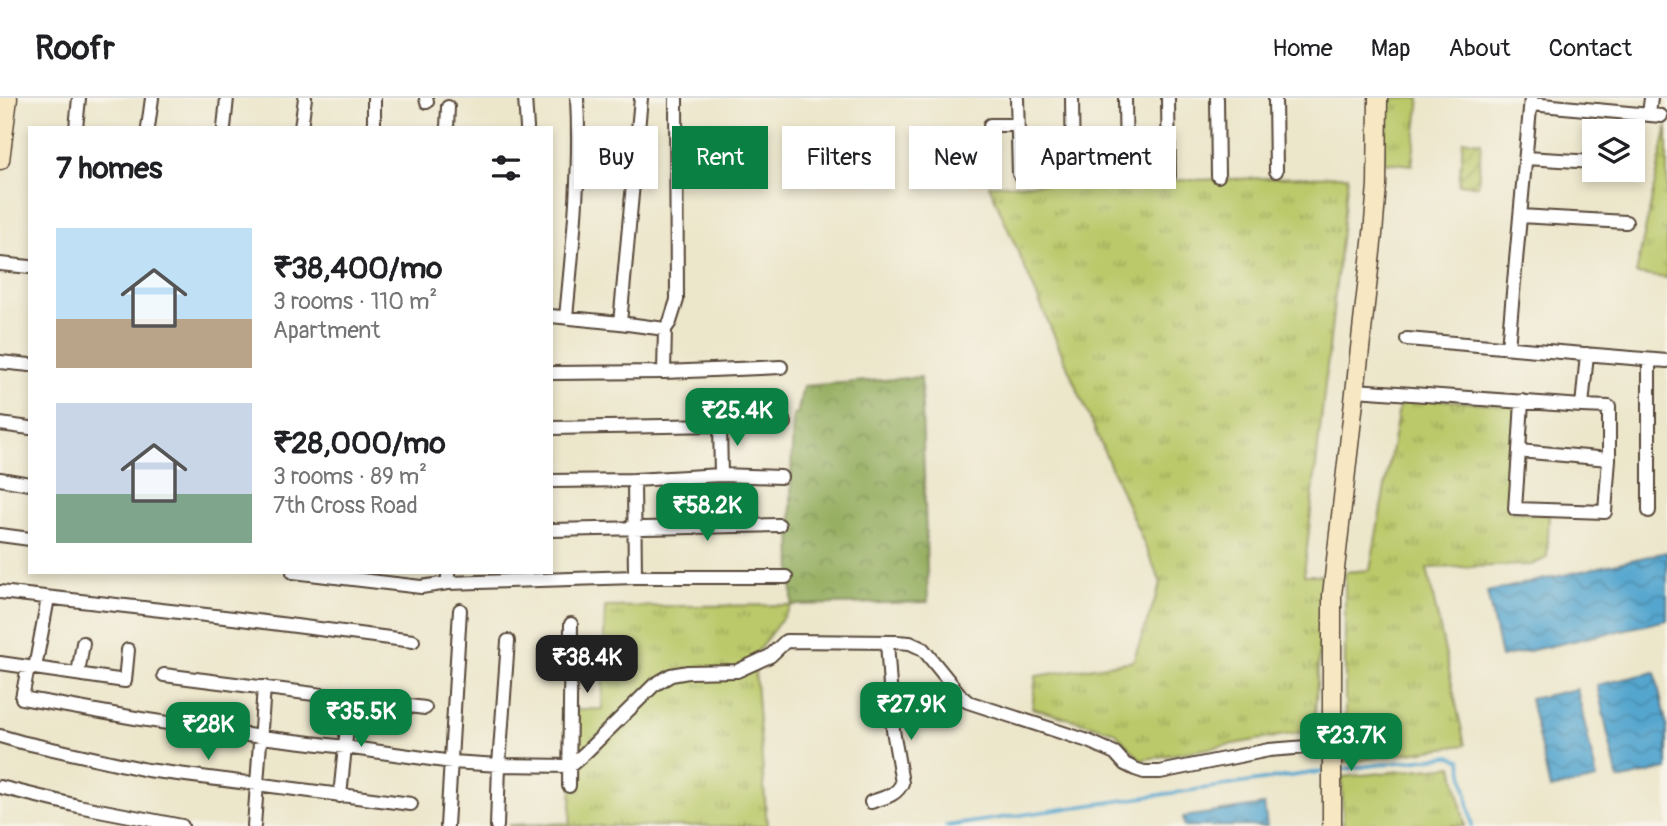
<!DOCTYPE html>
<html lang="en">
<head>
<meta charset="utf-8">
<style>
  :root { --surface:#fff; --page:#f2f2f2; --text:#202124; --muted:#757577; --line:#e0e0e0; --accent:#0b8043 }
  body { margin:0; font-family:Pangolin,sans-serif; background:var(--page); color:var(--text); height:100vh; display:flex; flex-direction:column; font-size:26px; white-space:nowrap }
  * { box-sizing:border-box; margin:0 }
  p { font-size:23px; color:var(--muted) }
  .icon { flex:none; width:38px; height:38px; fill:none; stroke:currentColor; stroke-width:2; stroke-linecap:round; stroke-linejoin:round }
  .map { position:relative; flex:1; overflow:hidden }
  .panel { position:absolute; left:28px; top:28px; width:525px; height:448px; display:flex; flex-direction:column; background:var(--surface); border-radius:0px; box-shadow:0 4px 10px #0003 }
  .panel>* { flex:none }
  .hud { position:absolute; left:574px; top:28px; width:665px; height:63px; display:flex; gap:14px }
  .buttons { position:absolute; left:1582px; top:21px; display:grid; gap:14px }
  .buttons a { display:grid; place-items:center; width:63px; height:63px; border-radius:0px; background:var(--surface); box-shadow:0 4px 10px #0003; font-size:35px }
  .price { position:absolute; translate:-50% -60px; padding:0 16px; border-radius:14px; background:var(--accent); color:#fff; font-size:23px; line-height:46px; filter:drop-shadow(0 2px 4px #0008) }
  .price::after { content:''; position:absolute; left:50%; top:42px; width:21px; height:16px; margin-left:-10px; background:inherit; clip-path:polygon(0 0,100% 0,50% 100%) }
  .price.active { background:#222; color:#fff }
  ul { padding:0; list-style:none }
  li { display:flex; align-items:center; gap:21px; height:175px; padding:0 28px }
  li span { display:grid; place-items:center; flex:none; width:196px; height:140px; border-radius:0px; color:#555 }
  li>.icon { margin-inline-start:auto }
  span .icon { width:84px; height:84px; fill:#fffc; stroke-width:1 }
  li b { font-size:30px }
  h2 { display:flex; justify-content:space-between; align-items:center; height:84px; padding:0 28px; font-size:30px }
  .tag { padding:0 24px; border-radius:0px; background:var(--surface); box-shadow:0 4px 10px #0003; font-size:24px; line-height:63px }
  .tag.active { background:var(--accent); color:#fff }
  header { display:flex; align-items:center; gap:42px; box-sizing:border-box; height:98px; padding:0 35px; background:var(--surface); border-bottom:2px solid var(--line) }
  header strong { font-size:33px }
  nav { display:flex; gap:38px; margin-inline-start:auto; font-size:24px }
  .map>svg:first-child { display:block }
  .grass { fill:url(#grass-tufts); stroke:#7b7a44; stroke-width:2 }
  .forest { fill:url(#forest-crowns); stroke:#686c3e; stroke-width:2 }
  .garden { fill:url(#garden-furrows); stroke:#7b7a44; stroke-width:2 }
  .water { fill:url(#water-waves); stroke:#486876; stroke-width:2 }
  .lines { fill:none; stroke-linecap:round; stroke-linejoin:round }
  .stream { stroke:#54a6cf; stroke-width:3.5 }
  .street-casing { stroke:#564638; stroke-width:16 }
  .secondary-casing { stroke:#564638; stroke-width:21 }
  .street { stroke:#fff; stroke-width:12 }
  .secondary { stroke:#f7e8c3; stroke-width:18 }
</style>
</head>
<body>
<header>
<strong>Roofr</strong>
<nav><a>Home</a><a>Map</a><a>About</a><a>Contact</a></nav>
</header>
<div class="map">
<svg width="1667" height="728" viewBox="0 0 1667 728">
  <defs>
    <pattern id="grass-tufts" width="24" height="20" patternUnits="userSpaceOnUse" patternTransform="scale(1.75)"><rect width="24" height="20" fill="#bbc96b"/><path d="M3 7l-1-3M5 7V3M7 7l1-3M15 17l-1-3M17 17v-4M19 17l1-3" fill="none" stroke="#99a357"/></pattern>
    <pattern id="forest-crowns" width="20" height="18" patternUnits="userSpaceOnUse" patternTransform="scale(1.75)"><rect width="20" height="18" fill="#94ad5f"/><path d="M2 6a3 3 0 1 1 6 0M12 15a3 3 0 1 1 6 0" fill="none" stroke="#7a8d4e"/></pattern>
    <pattern id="garden-furrows" width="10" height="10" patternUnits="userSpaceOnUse" patternTransform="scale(1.75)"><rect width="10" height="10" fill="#bbc96b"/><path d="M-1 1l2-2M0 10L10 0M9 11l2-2" fill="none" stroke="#99a357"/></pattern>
    <pattern id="water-waves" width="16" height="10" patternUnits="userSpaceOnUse" patternTransform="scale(1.75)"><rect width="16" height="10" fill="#54a6cf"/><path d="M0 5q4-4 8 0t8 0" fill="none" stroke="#4787a7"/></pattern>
  </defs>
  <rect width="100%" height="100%" fill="#f7f3e8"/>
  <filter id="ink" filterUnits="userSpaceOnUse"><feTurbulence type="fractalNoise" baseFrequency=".0143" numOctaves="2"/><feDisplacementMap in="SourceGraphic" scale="14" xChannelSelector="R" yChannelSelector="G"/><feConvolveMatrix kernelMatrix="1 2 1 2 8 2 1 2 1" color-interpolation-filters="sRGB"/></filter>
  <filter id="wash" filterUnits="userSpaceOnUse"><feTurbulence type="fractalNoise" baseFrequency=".00686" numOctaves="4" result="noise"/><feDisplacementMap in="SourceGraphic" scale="28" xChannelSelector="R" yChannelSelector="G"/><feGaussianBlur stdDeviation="1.57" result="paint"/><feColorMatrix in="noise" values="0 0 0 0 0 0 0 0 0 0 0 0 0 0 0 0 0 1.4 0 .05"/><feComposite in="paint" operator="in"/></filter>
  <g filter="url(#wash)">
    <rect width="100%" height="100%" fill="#ece6cb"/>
    <path class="grass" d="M1383 0H1420L1412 67 1384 64Z
      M1667 28V180L1636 176Z
      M1348 78 1304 477H1324L1314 632 1141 662 1115 634 1032 610 1036 578 1133 563 1161 485 989 87Z
      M1401 299 1519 308 1510 414 1549 417 1547 460 1531 467 1427 470 1465 647 1345 664V474L1370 472Z
      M792 507 754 558 767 728H509V727L570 725 576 612 602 611 605 509Z
      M1453 668 1465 728H1343L1342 679Z"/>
    <path class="forest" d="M921 279 928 504 792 507 791 382 793 317H797L803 288Z"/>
    <path class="garden" d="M1463 42 1481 44 1478 88 1459 86Z"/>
    <path class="water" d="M1667 454V522L1501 559 1487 494Z
      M1655 574 1667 629V671L1618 682 1597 587Z
      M1577 591 1597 681 1550 691 1530 601Z
      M1264 707 1267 728H1184L1183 719Z"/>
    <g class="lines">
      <path class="stream" d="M1336 672 1450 658 1461 662 1472 728
        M946 728 1325 673"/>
    </g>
  </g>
  <g filter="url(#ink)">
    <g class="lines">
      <g class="street-casing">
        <path id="street" d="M374 0V30
          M426 0 427 4
          M525 0 527 30
          M1017 0 1019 76
          M1072 0 1073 77
          M1125 0 1126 74
          M1168 0 1169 78
          M1217 0 1218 78
          M1275 0 1276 73
          M1531 6 1661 18
          M1649 16 1651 0
          M990 27H1017
          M76 30 79 0
          M148 30 152 0
          M224 30 227 0
          M301 30 305 0
          M447 30 448 9
          M1526 60 1594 64
          M1633 66H1635
          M1520 118 1626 124
          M0 166 30 169
          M551 218 620 225 665 231 664 274
          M566 219C573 146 581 74 577 0
          M620 225 641 0
          M665 231 670 224 677 202 676 0
          M1407 241 1667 263
          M1508 249 1531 0
          M0 264 30 267
          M551 275 664 274 781 269
          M1355 292 1582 308 1587 256
          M1582 308 1609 309V361L1605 414 1515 411 1519 353 1609 361
          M0 326 30 330
          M551 330 720 327
          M1519 353 1522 303
          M781 379 721 377 720 327 785 325
          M0 381 30 386
          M634 382 635 479
          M551 383 634 382 721 377
          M1649 413V262
          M551 432 779 427
          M0 437 30 441
          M293 474 421 489 448 485
          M448 474V485L635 479H786
          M0 494 233 520 413 543
          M0 565 125 583 128 552
          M28 569 22 600 141 621 261 639 345 649 452 664 499 667 570 668 585 655 654 587 671 577 688 574 737 573 770 558 786 543 896 544 910 545 923 551 961 598 968 604 1088 643 1115 655 1125 666 1135 671 1144 674H1160L1269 652 1332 647
          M35 570 48 500
          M78 576 83 545
          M164 577 425 610
          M0 638 21 644 147 672 411 706
          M569 688 571 526
          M0 689 78 708 182 728
          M340 698 350 600
          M871 704C882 700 897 698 902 685L893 632 887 544
          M254 728 264 589
          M447 728 460 512
          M497 728 499 667 508 543"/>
      </g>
      <g class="secondary-casing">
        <path id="secondary" d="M0 62 8 0
          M1332 728V497L1373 136 1377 87 1378 0"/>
      </g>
      <use href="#street" class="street"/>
      <use href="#secondary" class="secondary"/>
    </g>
  </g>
</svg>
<div class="buttons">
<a><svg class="icon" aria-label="layers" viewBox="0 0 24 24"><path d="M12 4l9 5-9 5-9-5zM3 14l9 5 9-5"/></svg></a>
</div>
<b class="price" style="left:737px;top:350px">₹25.4K</b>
<b class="price" style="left:707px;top:445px">₹58.2K</b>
<b class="price active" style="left:587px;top:597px">₹38.4K</b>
<b class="price" style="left:911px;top:644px">₹27.9K</b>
<b class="price" style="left:361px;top:651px">₹35.5K</b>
<b class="price" style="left:208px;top:664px">₹28K</b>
<b class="price" style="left:1351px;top:675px">₹23.7K</b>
<div class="hud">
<a class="tag">Buy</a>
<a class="tag active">Rent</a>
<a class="tag">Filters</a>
<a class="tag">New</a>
<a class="tag">Apartment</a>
</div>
<section class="panel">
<h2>7 homes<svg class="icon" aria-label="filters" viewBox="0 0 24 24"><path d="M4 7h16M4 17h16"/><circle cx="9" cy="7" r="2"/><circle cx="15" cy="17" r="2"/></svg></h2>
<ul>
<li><span style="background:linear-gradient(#bfe0f5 65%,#b9a48a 0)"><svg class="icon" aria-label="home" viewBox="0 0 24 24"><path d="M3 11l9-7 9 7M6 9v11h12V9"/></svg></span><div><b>₹38,400/mo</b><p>3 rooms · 110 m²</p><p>Apartment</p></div></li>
<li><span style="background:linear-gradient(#c9d6e8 65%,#7fa58c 0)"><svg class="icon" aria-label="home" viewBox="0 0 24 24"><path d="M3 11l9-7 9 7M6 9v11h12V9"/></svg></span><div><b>₹28,000/mo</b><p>3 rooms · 89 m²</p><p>7th Cross Road</p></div></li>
</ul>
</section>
</div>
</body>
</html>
